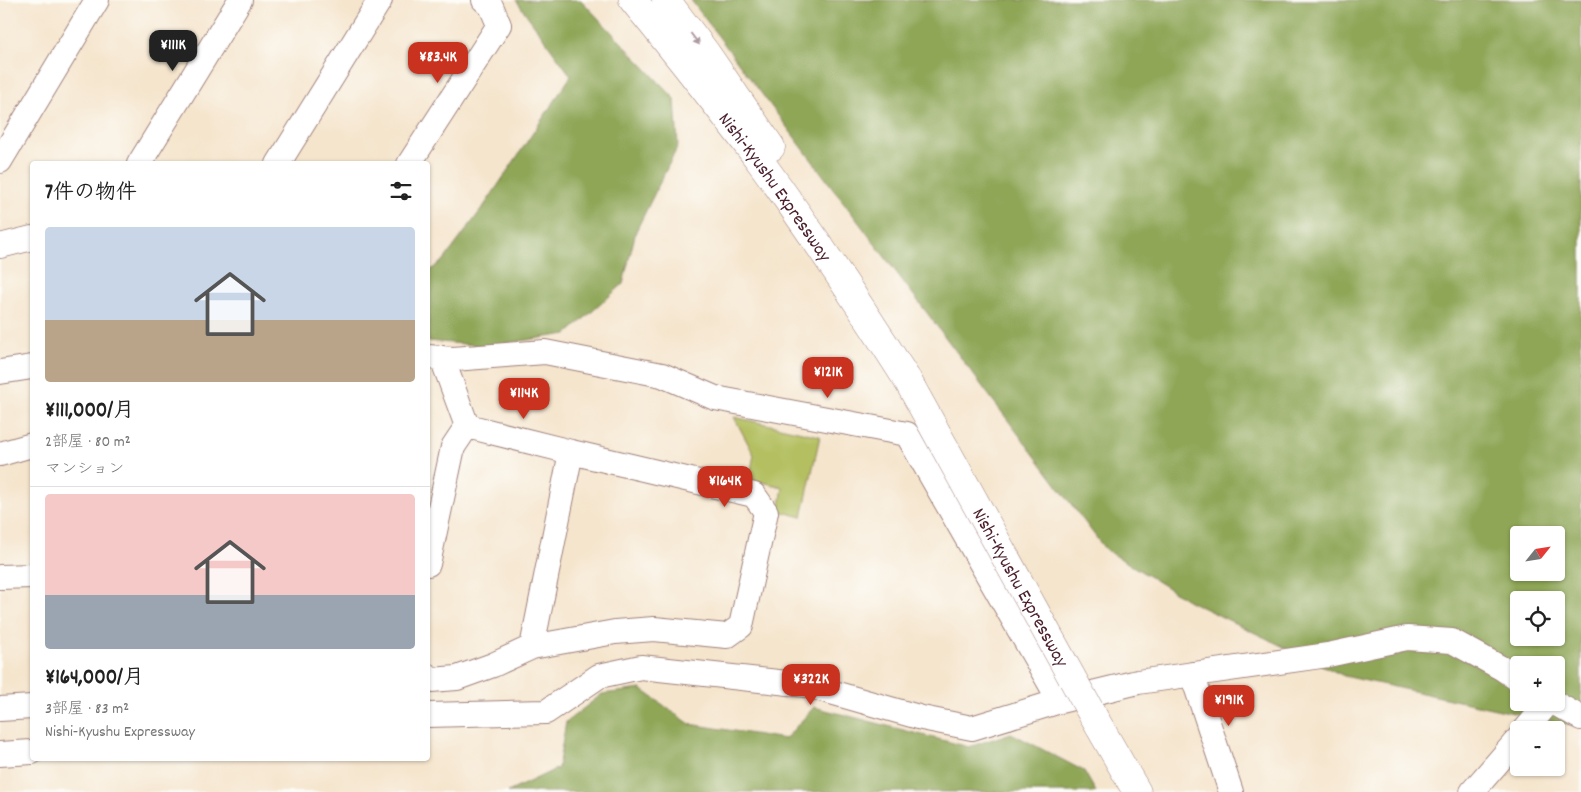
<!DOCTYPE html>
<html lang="ja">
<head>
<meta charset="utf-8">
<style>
  :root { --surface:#fff; --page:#f6f6f6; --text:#222; --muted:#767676; --line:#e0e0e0; --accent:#c8321e }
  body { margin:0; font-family:Dekko,"Klee One",sans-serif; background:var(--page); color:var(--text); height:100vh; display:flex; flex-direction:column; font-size:19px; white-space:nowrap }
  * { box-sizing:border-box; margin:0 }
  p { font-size:16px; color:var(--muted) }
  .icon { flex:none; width:28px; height:28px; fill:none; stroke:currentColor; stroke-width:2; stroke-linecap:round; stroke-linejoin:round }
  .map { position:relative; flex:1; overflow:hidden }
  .panel { position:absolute; left:30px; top:161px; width:400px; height:600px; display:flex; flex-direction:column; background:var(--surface); border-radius:5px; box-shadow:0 1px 4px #0004 }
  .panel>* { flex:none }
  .needle { width:32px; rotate:60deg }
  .buttons { position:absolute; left:1510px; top:526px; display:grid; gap:10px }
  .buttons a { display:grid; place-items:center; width:55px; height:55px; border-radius:5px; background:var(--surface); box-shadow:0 1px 4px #0004; font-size:25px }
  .price { position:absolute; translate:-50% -42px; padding:0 11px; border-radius:10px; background:var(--accent); color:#fff; font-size:16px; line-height:32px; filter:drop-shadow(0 1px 2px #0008) }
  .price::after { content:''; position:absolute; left:50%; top:30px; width:15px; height:11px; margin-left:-8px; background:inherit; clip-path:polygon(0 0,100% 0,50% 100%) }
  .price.on { background:#222; color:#fff }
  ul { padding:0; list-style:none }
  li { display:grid; align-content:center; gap:10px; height:265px; padding:0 15px }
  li+li { border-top:1px solid var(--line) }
  li span { display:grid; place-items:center; height:155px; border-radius:5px; color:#555 }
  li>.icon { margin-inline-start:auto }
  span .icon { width:90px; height:90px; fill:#fffc; stroke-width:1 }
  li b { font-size:21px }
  h2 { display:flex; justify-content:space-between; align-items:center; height:60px; padding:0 15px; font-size:21px }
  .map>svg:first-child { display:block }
  .green { fill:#b3bf61; stroke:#7e6f46 }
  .forest { fill:#8ea657; stroke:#6c6241; fill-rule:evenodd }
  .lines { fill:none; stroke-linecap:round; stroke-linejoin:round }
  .minor-casing { stroke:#a0827c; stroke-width:26 }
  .motorway-casing { stroke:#a0827c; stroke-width:29 }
  .minor { stroke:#fff; stroke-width:24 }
  .motorway { stroke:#fff; stroke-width:28 }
  .motorway-bridge-casing { stroke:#a0827c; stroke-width:29; stroke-linecap:butt }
  .motorway-bridge { stroke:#fff; stroke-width:28 }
  .oneway { fill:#ae9aa0 }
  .labels { text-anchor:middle; stroke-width:5; stroke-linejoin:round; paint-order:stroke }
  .street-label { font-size:19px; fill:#4a1f2b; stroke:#fdfcf7 }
</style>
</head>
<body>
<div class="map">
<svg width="1581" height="792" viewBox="0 0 1581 792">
  <rect width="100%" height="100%" fill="#fdfcf7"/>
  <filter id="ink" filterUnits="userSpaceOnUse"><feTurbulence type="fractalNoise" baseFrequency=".02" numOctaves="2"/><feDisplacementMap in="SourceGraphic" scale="10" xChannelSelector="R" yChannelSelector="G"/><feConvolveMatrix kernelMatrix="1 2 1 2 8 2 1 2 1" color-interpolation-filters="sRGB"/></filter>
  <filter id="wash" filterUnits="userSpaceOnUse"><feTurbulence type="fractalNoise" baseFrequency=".0096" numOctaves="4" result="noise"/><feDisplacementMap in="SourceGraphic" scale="20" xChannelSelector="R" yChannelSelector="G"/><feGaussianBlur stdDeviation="1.12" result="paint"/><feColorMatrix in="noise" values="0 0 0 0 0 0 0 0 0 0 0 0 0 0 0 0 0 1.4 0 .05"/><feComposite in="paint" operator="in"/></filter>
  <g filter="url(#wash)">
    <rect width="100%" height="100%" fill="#f5e5cd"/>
    <path class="green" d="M734 417 820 436 802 517 779 511 783 487 749 479 754 455Z"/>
    <path class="forest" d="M516 0H581L675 99 678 146 636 231 623 284 567 334 487 346 428 341V272L444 260 484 206 571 76Z
      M691 0H1581V724H1564L1344 676 1189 601 1105 549ZM1519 535H1556V572H1519ZM1519 600H1556V638H1519ZM1519 665H1556V702H1519Z
      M641 689 690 724 785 739 814 707 969 747 1011 733 1084 771 1096 792H508L558 768 566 722 602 694Z"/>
  </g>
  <g filter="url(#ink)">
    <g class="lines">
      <g class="minor-casing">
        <path id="minor" d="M0 161 97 0
          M139 164 240 0
          M278 164 380 0
          M409 164 499 25 491 6 484 0
          M0 246 32 238
          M428 357 453 359 545 352 662 375 715 398 907 434 1060 701
          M0 372 32 367
          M467 426 571 452
          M0 454 32 445
          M428 564 453 447 467 426 442 358
          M0 577 32 576
          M1192 674 1231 792
          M428 676 431 680 457 678 493 665 532 647 615 632 654 629 727 636 741 626 766 512 754 495 571 452 532 647
          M1553 702 1581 718
          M0 709 32 707
          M428 715 546 712 599 676 641 667 806 685 922 718 972 728 1060 701 1138 682 1328 655 1407 638 1452 641 1503 669 1519 680
          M1525 730 1549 702
          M0 754 32 752
          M1472 792 1519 738"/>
      </g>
      <g class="motorway-casing">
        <g id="motorway">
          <path id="s1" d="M633 0C677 54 720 108 762 164 813 234 861 307 908 381"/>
          <path d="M666 0 706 53 771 147"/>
          <path d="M1092 714 1137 792"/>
        </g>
      </g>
      <use href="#minor" class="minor"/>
      <use href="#motorway" class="motorway"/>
      <g class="motorway-bridge-casing">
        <g id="motorway-bridge">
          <path id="s2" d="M908 381 1092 714"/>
        </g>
      </g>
      <use href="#motorway-bridge" class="motorway-bridge"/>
    </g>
    <defs><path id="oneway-solid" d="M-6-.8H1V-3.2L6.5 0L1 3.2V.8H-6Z" transform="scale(1.25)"/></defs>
    <use class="oneway" href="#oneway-solid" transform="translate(695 39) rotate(53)"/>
  </g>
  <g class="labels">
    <g class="street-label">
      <text dy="7" stroke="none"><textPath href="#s1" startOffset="235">Nishi-Kyushu Expressway</textPath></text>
      <text dy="7" stroke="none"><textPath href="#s2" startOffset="235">Nishi-Kyushu Expressway</textPath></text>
    </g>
  </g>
</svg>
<div class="buttons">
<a><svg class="needle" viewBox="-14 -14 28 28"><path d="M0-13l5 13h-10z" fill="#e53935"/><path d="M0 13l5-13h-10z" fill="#767676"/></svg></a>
<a><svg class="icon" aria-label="locate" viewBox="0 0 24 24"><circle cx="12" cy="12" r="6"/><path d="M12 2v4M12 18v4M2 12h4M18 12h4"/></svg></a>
<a>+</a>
<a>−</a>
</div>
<b class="price on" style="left:173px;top:72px">¥111K</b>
<b class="price" style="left:438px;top:84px">¥83.4K</b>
<b class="price" style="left:828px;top:399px">¥121K</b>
<b class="price" style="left:524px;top:420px">¥114K</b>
<b class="price" style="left:725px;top:508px">¥164K</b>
<b class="price" style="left:811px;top:706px">¥322K</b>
<b class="price" style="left:1229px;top:727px">¥191K</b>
<section class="panel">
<h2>7件の物件<svg class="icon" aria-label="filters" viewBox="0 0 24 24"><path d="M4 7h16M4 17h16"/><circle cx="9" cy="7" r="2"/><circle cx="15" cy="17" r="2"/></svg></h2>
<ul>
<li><span style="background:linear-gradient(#c9d6e8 60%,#b9a48a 0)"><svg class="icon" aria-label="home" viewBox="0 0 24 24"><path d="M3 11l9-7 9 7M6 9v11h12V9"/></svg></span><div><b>¥111,000/月</b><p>2部屋 · 80 m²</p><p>マンション</p></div></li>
<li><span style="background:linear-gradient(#f6c9c9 65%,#9aa5b1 0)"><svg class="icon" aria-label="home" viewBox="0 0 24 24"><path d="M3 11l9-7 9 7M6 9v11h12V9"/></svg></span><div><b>¥164,000/月</b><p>3部屋 · 83 m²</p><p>Nishi-Kyushu Expressway</p></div></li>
</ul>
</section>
</div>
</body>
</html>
